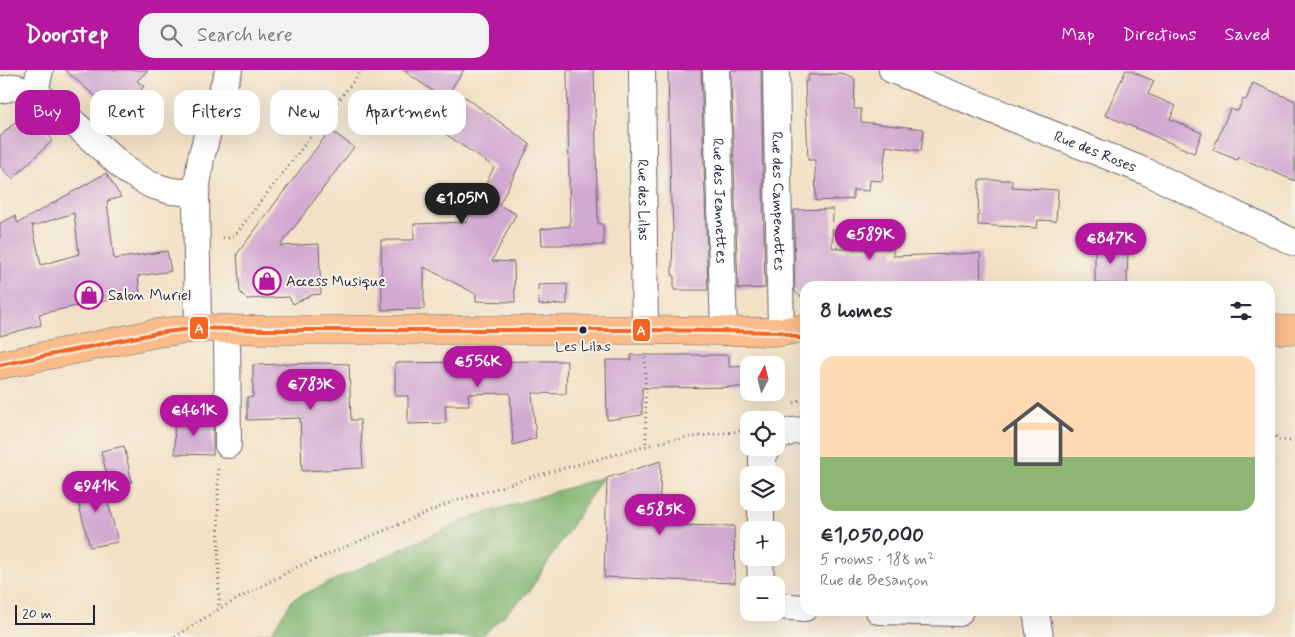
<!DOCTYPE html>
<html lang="en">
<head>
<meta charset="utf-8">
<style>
  :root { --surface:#fff; --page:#f2f2f3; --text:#2b2b33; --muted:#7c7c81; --line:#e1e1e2; --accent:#b5179e }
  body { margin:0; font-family:Mynerve,sans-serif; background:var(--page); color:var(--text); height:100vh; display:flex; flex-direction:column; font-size:19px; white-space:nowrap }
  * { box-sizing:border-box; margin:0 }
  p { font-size:16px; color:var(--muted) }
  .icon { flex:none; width:28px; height:28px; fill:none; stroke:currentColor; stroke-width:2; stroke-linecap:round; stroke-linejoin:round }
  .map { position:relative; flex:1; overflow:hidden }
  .drawer { position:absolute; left:800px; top:211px; width:475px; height:335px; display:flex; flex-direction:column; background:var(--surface); border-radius:15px; box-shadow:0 5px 20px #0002 }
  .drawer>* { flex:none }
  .hud { position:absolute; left:15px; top:20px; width:475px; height:45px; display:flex; gap:10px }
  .needle { width:32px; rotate:7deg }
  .fabs { position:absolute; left:740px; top:286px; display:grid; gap:10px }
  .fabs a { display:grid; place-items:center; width:45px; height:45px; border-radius:10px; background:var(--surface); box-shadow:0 5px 20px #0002; font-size:25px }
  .scale { position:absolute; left:15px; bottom:12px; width:80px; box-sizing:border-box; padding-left:5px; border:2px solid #22223b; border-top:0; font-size:14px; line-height:18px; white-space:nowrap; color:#22223b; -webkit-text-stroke:4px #f7f3e8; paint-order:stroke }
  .price { position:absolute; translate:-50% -42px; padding:0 11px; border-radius:18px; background:var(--accent); color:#fff; font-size:16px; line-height:32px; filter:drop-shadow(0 1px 2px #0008) }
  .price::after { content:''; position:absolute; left:50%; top:30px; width:15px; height:11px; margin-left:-8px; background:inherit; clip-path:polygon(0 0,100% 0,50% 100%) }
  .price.current { background:#222; color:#fff }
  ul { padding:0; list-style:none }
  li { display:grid; align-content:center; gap:10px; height:265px; padding:0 20px }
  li+li { border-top:1px solid var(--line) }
  li span { display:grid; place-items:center; height:155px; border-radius:15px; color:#555 }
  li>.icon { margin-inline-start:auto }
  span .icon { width:90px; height:90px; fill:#fffc; stroke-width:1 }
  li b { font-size:21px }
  h2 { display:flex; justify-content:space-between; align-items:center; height:60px; padding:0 20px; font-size:21px }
  .pill { padding:0 18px; border-radius:15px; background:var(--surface); box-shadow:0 5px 20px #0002; font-size:18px; line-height:45px }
  .pill.current { background:var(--accent); color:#fff }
  header { display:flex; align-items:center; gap:30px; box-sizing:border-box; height:70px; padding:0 25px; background:var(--accent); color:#fff }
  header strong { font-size:24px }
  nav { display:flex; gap:28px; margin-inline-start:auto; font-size:18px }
  .search { width:350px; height:45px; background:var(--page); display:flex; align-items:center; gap:12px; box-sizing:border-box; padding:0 18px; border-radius:15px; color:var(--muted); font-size:19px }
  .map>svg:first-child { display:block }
  .forest { fill:#80b571; stroke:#516c56 }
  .building { fill:#d2a9d1; fill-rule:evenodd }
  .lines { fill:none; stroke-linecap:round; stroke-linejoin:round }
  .minor-casing { stroke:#6b656c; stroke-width:28 }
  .major-casing { stroke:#6b656c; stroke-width:29 }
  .path { stroke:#6b656c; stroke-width:3; stroke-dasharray:1 4; stroke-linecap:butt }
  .minor { stroke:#fff; stroke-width:26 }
  .major { stroke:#f9bc8a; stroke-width:28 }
  .bus-1-casing { stroke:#f7f3e8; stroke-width:8 }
  .bus-1 { stroke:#f26522; stroke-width:4 }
  .bus-dot { fill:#22223b; stroke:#f7f3e8; stroke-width:2 }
  .labels { text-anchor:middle; stroke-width:4; stroke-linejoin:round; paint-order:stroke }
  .bus-label { font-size:14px; fill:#22223b; stroke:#f7f3e8 }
  .street-label { font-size:15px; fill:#22223b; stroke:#f7f3e8 }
  .poi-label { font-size:15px; fill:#22223b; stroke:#f7f3e8; text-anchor:start }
  .line-badge { stroke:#f7f3e8; stroke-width:2 }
  .badge-label { font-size:14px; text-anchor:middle; font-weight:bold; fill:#fff }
</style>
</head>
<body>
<header>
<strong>Doorstep</strong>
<div class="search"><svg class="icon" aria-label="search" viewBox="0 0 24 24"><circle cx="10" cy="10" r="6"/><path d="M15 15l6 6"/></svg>Search here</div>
<nav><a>Map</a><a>Directions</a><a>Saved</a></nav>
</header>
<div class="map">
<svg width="1295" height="567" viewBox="0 0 1295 567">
  <rect width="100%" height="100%" fill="#f7f3e8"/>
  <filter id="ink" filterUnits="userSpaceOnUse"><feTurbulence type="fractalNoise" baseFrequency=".02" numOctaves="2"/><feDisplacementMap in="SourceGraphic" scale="10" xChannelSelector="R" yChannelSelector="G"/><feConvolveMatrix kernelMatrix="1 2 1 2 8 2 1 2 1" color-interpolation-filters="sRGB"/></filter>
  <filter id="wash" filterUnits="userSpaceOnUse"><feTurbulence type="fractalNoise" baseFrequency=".0096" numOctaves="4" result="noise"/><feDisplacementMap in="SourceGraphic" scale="20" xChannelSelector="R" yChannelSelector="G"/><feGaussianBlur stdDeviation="1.12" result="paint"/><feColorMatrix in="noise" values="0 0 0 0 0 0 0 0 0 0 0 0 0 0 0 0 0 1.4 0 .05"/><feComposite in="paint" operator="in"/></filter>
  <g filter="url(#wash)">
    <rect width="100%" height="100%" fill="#f3e1c6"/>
    <path class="forest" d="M603 407 528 523 481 567H241L271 562 293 529 469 448Z"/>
    <g id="blocks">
      <path class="building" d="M65 0H148L137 11 144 16 141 20 153 31 131 57Z
        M403 0H464L444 29Z
        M567 0H594L598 154H603L604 175H542L541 159 570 156Z
        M668 0H701L708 220H674V205H672L673 158 672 135H671Z
        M731 0H761L765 218 738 219Z
        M1126 0H1128L1154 11 1148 24 1176 36 1170 49 1202 63 1194 83 1105 45Z
        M842 4 855 9 854 39H861V52L924 59 921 81 886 76 882 111 870 110 869 121 853 120V129L816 131 815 90H808L805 11H808V5Z
        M1253 13 1295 31V111L1238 87 1237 90 1213 80 1230 39 1238 41 1243 29 1246 30Z
        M465 27 530 74 499 135 516 144 492 191 514 192 515 232 476 231V224L424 197V239L382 240 381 170H414V154L467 152 494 97 441 61Z
        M15 52 27 65 38 54 53 70 12 109 0 96V67Z
        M330 60 354 77 280 176 319 174 321 224 311 225 293 234 289 227 247 229 240 222 237 184Z
        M106 103 121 127 107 131 114 189 167 181 171 201 138 206 140 226 91 233 39 244 41 255 0 266V153L15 146 18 153ZM74 143 79 184 41 195 32 154 33 156Z
        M979 110H1012V117L1058 120 1056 151 1038 150 1037 158 978 155Z
        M833 139 832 178 837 177V179H893V186L980 183 981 216H805V230L795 222 794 140Z
        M1095 176 1128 178 1127 215 1095 213Z
        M567 214V234L539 235 538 215Z
        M631 285H729V297L749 296V317L642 318V345L607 350 606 290H631Z
        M539 291H567L566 324 532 323 536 368 513 375 510 323 468 324 469 335H445L446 353 408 354V326H395V293Z
        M318 293 349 294 351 350H360L363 398 302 401 300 348 247 350V327H253V295Z
        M213 349V385L175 384 174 350Z
        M124 376 132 412 110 418 101 381Z
        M661 391 659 455 734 456 735 513 604 507 607 408Z
        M102 408 118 472 90 477 73 414Z"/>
    </g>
  </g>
  <g filter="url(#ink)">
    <use href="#blocks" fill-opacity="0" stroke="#6b656c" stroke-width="1"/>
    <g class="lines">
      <g class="minor-casing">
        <g id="minor">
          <path id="s1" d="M642 0 645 260"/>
          <path id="s2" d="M716 0 724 262"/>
          <path id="s3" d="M776 0 781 262"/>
          <path id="s4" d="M892 0 1147 102 1295 173"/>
          <path d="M0 20 15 17 35 23 65 45 127 101 151 115 171 121 196 123"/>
          <path d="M35 23 40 0"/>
          <path d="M198 258 196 123 201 88 210 54 229 0"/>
          <path d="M227 259 228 375"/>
          <path d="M776 368 792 361 805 360"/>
          <path d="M762 405V386L768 378"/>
          <path d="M761 460V432"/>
          <path d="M760 488 761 515"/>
          <path d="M776 536 805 538"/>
          <path d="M879 541 959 543V541"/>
          <path d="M1036 541 1040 567"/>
        </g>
      </g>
      <g class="major-casing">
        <path id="major" d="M1270 257 1281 260H1295
          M0 295 157 263 198 258 264 260H645L781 262 805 258"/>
      </g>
      <path class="path" d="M223 168H229L235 165 362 0
        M645 287 646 376
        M794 333 805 328
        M1270 358 1279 370 1295 371
        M218 399 219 539
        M175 567 219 539 295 498 452 432 539 405 669 370 748 360"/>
      <use href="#minor" class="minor"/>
      <use href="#major" class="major"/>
      <g class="bus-1-casing">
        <path id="bus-1" d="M0 295 157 263 198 258 264 260H645L781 262 805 270"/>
      </g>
      <use href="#bus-1" class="bus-1"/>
    </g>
  </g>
  <defs>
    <g id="shop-ring" transform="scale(1.4375)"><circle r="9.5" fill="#f7f3e8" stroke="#b5179e" stroke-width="1.5"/><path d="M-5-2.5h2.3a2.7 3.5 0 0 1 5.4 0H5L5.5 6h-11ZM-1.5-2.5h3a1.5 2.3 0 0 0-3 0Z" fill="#b5179e"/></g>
  </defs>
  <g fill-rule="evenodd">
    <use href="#shop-ring" x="267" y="211"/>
    <use href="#shop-ring" x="89" y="225"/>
  </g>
  <circle class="bus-dot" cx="583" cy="260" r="4.5"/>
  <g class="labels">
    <g class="bus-label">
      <text x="583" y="281">Les Lilas</text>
    </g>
    <g class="street-label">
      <text dy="5" stroke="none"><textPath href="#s4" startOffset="219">Rue des Roses</textPath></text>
      <text dy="5" stroke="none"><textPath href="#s1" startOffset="130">Rue des Lilas</textPath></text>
      <text dy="5" stroke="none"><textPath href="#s2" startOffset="131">Rue des Jeannettes</textPath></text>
      <text dy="5" stroke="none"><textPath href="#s3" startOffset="131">Rue des Campenottes</textPath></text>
    </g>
    <g class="poi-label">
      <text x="286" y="216">Access Musique</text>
      <text x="108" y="230">Salon Muriel</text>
    </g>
  </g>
  <g class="line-badge">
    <rect x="189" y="246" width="20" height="24" rx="5" fill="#f26522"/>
    <rect x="632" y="248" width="19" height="24" rx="5" fill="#f26522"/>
  </g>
  <g class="badge-label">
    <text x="199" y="263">A</text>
    <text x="641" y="265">A</text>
  </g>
</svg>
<div class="fabs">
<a><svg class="needle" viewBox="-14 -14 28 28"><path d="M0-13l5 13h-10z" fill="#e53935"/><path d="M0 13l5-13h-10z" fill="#7c7c81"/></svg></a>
<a><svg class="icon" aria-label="locate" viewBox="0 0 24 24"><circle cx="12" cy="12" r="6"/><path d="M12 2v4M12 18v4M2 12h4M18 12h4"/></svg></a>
<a><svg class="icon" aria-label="layers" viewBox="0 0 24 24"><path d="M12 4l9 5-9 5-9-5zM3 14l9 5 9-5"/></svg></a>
<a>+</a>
<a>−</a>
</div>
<div class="scale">20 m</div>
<b class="price current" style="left:462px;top:155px">€1.05M</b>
<b class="price" style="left:870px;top:191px">€589K</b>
<b class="price" style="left:1111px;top:195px">€847K</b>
<b class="price" style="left:478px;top:318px">€556K</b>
<b class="price" style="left:311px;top:341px">€783K</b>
<b class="price" style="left:194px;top:367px">€461K</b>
<b class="price" style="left:96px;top:443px">€941K</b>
<b class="price" style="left:660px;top:466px">€585K</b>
<div class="hud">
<a class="pill current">Buy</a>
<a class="pill">Rent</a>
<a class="pill">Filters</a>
<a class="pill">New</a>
<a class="pill">Apartment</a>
</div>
<section class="drawer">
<h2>8 homes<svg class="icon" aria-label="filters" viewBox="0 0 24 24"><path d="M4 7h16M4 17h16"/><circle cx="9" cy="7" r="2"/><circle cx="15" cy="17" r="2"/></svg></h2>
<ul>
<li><span style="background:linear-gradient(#ffd9b3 65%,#8fb573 0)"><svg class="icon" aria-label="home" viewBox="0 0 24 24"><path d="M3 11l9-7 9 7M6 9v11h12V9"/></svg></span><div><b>€1,050,000</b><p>5 rooms · 188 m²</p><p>Rue de Besançon</p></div></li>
</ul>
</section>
</div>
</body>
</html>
